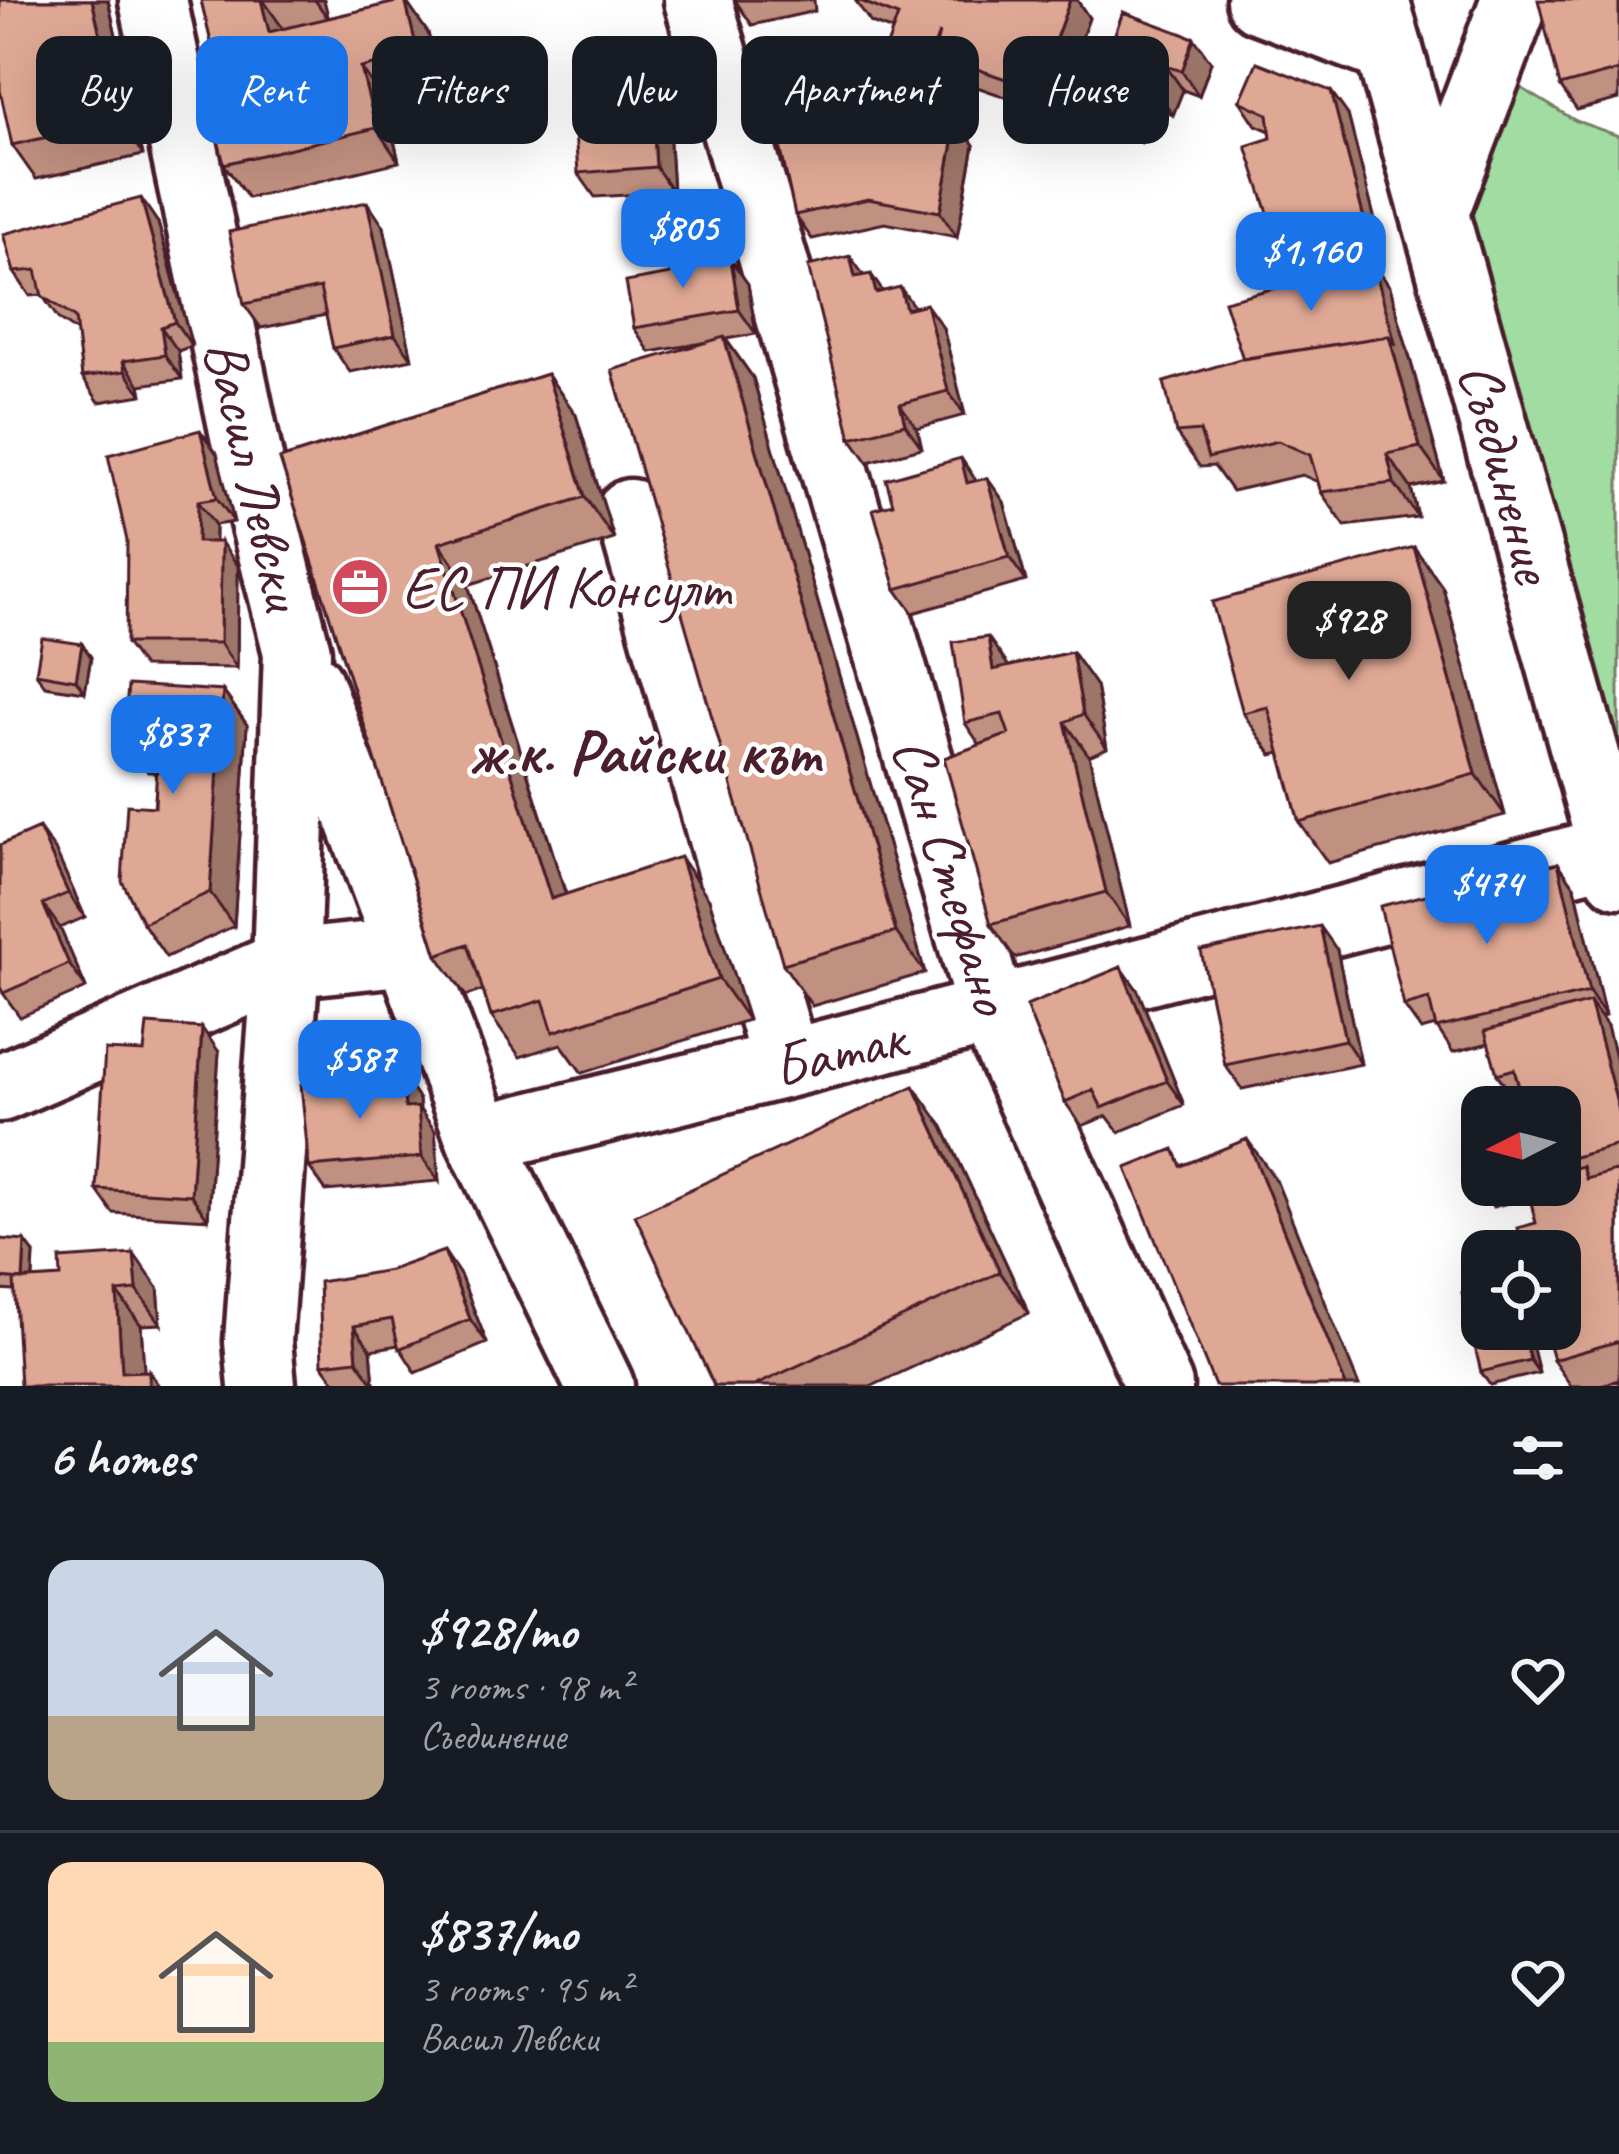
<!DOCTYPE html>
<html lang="en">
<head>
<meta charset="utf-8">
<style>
  :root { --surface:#171b24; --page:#242831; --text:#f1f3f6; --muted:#9ea1a6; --line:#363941; --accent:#1a73e8 }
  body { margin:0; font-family:Caveat,sans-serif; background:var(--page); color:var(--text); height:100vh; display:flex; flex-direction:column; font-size:45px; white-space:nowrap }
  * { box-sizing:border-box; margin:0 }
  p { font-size:39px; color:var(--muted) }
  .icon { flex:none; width:66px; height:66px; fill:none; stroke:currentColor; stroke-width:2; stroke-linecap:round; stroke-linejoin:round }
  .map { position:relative; height:1386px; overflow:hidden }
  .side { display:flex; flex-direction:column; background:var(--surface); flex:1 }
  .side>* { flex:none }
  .hud { position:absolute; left:36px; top:36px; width:1548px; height:108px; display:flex; gap:24px }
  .needle { width:78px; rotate:264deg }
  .fabs { position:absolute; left:1461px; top:1086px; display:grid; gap:24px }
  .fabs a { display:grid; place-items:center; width:120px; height:120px; border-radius:24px; background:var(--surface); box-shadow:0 12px 48px #0002; font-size:60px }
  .price { position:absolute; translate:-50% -102px; padding:0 27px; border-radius:24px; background:var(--accent); color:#fff; font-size:39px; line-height:78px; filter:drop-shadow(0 3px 6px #0008) }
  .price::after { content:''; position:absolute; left:50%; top:72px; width:36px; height:27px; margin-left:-18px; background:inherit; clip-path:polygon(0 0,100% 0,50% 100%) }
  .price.current { background:#222; color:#fff }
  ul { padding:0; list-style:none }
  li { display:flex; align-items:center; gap:36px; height:300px; padding:0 48px }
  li+li { border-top:3px solid var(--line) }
  li span { display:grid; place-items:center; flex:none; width:336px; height:240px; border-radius:24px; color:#555 }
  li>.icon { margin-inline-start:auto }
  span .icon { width:144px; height:144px; fill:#fffc; stroke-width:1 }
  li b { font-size:51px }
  h2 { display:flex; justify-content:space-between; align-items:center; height:144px; padding:0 48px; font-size:51px }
  .pill { padding:0 42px; border-radius:24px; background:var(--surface); box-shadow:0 12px 48px #0002; font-size:42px; line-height:108px }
  .pill.current { background:var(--accent); color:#fff }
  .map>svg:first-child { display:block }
  .green { fill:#a1dca2; stroke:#767e66; stroke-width:3 }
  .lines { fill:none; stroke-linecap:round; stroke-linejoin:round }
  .minor-casing { stroke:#4a1f2b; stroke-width:75 }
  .minor { stroke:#fff; stroke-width:66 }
  .wall { fill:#c09080; stroke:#4a1f2b; stroke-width:3 }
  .shaded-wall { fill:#9c7668; stroke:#4a1f2b; stroke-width:3 }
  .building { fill:#dfa895; stroke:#4a1f2b; stroke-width:3 }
  .labels { text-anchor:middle; stroke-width:9; stroke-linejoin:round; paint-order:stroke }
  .street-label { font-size:60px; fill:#4a1f2b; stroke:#fff }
  .poi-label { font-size:60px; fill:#4a1f2b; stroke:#fff; text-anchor:start }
  .neighbourhood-label { font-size:63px; font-weight:bold; fill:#4a1f2b; stroke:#fff }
</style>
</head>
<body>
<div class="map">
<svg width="1619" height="1386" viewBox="0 0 1619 1386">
  <rect width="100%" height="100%" fill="#fff"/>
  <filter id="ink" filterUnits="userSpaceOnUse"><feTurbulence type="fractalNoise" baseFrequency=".00833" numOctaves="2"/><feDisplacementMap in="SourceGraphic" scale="24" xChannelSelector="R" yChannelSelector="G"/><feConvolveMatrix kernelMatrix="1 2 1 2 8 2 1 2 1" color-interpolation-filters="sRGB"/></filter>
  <g filter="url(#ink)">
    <path class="green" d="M1490 69 1576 121 1619 136V787L1436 209Z"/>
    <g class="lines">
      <g class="minor-casing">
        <path id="minor" d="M153 0 253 478 297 652 286 964 258 1341 262 1386
          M698 0 992 1012 1159 1386
          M1260 0 1389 49
          M1375 0 1619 874
          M1436 209 1515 0
          M630 513 786 1064
          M309 684 480 1139 600 1386
          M0 1088 286 964 410 951
          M480 1139 786 1064 1612 850"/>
      </g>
      <use href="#minor" class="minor"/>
    </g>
    <path class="wall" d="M0 0H108L143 155 36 179 12 145Z
      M201 0H324L328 18 405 0 428 33 441 88 385 102 399 162 248 198 224 164 222 88Z
      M735 0H814L815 11 752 25Z
      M855 0H1077L1089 18 1054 114 951 78 949 76 939 102 918 94 930 111 931 117 957 121 974 145 957 237 885 223 812 239 795 215 851 116 850 112 776 126 768 113 869 75 873 96 905 89 898 86 881 62 893 31 871 23Z
      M1619 0V99L1577 110 1560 86Z
      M1123 12 1211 62 1199 96 1183 90 1173 115 1153 107 1141 142 1106 129 1089 105Z
      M650 72 667 96 673 192 595 197 578 173Z
      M1240 101 1348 115 1381 244 1344 252 1317 277 1390 287 1444 481 1411 488 1418 517 1345 526 1321 492 1318 482 1302 475 1232 491 1214 466 1200 467 1176 433 1243 359 1305 280 1291 260 1270 131 1256 125Z
      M158 223 192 346 178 351 182 379 140 385 142 395 99 402 82 377 77 332 59 320 42 295 30 296 14 272Z
      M384 227 412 359 350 372 333 348 326 315 261 328 244 304Z
      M731 260 748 284 756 334 726 339 753 378 925 973 812 1006 783 964 703 343 650 352 634 328 670 274Z
      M863 275 883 291 915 307 943 328 965 415 917 428 922 448 868 462 851 438Z
      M547 374 576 415 614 539 468 585 566 894 709 899 748 1020 582 1073 561 1044 520 1057 491 1016 483 990 466 996 437 955 280 459Z
      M217 454 234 522 215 525V542L238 566 237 668 143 667 126 643Z
      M987 478 1004 502 1026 581 913 613 896 589 977 481Z
      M1414 547 1443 588 1505 815 1328 863 1299 822 1280 753 1272 755 1243 713Z
      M82 644 91 657 85 692 45 686 36 673Z
      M1072 652 1096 686 1107 748 1089 756 1130 926 1015 958 991 924 980 745 965 723 1009 666Z
      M223 691 247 725 234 926 166 957 143 923 157 777 153 772H148L124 738Z
      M56 852 85 917 60 928 86 988 20 1017 3 993Z
      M1558 863 1575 887 1605 1016 1600 1017 1607 1026 1619 1072V1386H1571L1553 1360 1536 1223 1530 1197 1493 1207 1476 1183 1482 1116V1185H1560V1107L1524 1105 1522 1096 1514 1098 1497 1074 1489 1043 1453 1052 1436 1026 1421 1030 1404 1006Z
      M1337 950 1361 1064 1242 1089 1225 1065Z
      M1121 967 1138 991 1184 1105 1119 1132 1107 1116 1082 1126 1065 1102Z
      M144 1052H219L208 1219 113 1213 96 1189Z
      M419 1100 420 1110 435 1131 439 1181 326 1191 309 1167Z
      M943 1127 1029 1313 872 1386H714Z
      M0 1239 34 1253 33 1279 158 1288 161 1324 141 1325 144 1371 159 1386 14 1291 0 1290Z
      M390 1270 460 1275 487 1343 416 1373 398 1345 371 1350 374 1384 338 1386 322 1364Z
      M1482 1329H1528L1539 1373 1490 1385 1481 1372Z"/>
    <path class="shaded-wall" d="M92 0H108L143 155 120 121Z
      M261 0H263L284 30 269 32Z
      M315 0H324L329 20Z
      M405 0 428 33 441 88 418 54Z
      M1070 0H1077L1089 18 1054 114 1037 90Z
      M939 33 934 54 949 76 939 102 922 78Z
      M1194 38 1211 62 1199 96 1182 71Z
      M860 63 869 75 875 107 866 95Z
      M1166 66 1183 90 1173 115 1156 91Z
      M361 68 385 102 399 162 376 128Z
      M650 72 667 96 673 192 656 167Z
      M1136 83 1153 107 1141 142 1124 117Z
      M913 87 930 111 936 139 919 114Z
      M1331 91 1348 115 1381 244 1364 219Z
      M957 121 974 145 957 237 940 212Z
      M141 198 158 223 192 346 175 322Z
      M367 202 384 227 412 359 395 335Z
      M697 246 714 271 700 265Z
      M850 256 867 280 855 277Z
      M731 260 748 284 756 334 739 310Z
      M1373 263 1390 287 1444 481 1420 447 1389 336Z
      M871 274 887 298 876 293Z
      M900 287 917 311 906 309Z
      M926 304 943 328 965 415 948 391Z
      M161 327 178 351 182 379 165 355Z
      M724 337 753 378 925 973 896 932Z
      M123 361 140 385 142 395 125 371Z
      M547 374 576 415 614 539 585 497Z
      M900 404 917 428 922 448 905 424Z
      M200 430 217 454 234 522 217 498Z
      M1387 454 1411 488 1418 517 1394 483Z
      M961 458 977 482 967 483Z
      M987 478 1004 502 1026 581 1009 557Z
      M198 501 215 525 214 566 197 542Z
      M221 542 238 566 237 668 220 643Z
      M439 543 468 585 580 940 551 899Z
      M1414 547 1443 588 1505 815 1476 774Z
      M988 637 1012 671 993 670Z
      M82 644 91 657 85 692 76 680Z
      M1072 652 1096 686 1107 748 1083 714Z
      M223 691 247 725 234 926 210 892Z
      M1065 722 1089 756 1130 926 1106 892Z
      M39 828 56 852 85 917 68 893Z
      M680 857 709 899 748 1020 719 979Z
      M1558 863 1575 887 1605 1016 1589 992Z
      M43 904 60 928 86 988 69 964Z
      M1320 926 1337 950 1361 1064 1345 1040Z
      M1121 967 1138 991 1184 1105 1167 1081Z
      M1590 1002 1607 1026 1619 1072V1111Z
      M202 1028 219 1052 208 1219 191 1195Z
      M402 1075 419 1100 420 1110 435 1131 439 1181 422 1157 405 1108Z
      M914 1086 943 1127 1029 1313 1000 1272Z
      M1247 1139 1276 1180 1359 1386H1346Z
      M25 1241 34 1253 32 1292 23 1280Z
      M444 1251 460 1275 487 1343 470 1319Z
      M134 1254 158 1288 161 1324 137 1290Z
      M117 1292 141 1325 145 1386 122 1372Z
      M354 1326 371 1350 374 1384 357 1360Z
      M1522 1329H1528L1539 1373 1530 1360Z
      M149 1371 159 1386H149Z"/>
    <path class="building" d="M0 0H92L120 121 12 145 0 90Z
      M201 0H261L269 32 405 0 418 54 361 68 376 128 224 164 206 92 222 88Z
      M858 0H1070L1037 90 934 54 939 33 922 78 881 62 898 16Z
      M1538 0H1619V70L1560 86Z
      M1123 12 1194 38 1182 71 1166 66 1156 91 1136 83 1124 117 1089 105Z
      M1257 62 1331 91 1364 219 1327 228 1291 260 1268 213 1246 146 1271 138 1268 114 1240 101Z
      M860 63 866 95 768 113 761 81Z
      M650 72 656 167 578 173 571 77Z
      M913 87 919 114 957 121 940 212 868 199 795 215 777 132 851 116 847 102Z
      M141 198 175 322 161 327 165 355 123 361 125 371 82 377 75 318 42 296 36 270 14 272 3 234Z
      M367 202 395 335 333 348 320 288 244 304 229 232Z
      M697 246 700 265 731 260 739 310 634 328 626 282 670 274 666 252Z
      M850 256 855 277 871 274 876 293 900 287 906 309 926 304 948 391 900 404 905 424 851 438 808 266Z
      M1373 263 1396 346 1389 336 1243 359 1224 301Z
      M1389 336 1420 447 1387 454 1394 483 1321 492 1310 455 1278 441 1208 458 1200 431 1176 433 1164 382 1240 359Z
      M724 337 896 932 783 964 612 370Z
      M547 374 585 497 439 543 551 899 680 857 719 979 553 1032 543 1000 491 1016 468 944 437 955 280 459Z
      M200 430 217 498 198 501 197 542H221L220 643H126L127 541 108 455Z
      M961 458 967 483 987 478 1009 557 896 589 873 509 893 504 886 479Z
      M1414 547 1476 774 1299 822 1268 707 1243 713 1212 602Z
      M988 637 993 670 1072 652 1083 714 1065 722 1106 892 991 924 944 758 1009 734 1002 714 965 723 953 642Z
      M42 638 82 644 76 680 36 673Z
      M128 685 223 691 210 892 143 923 122 881 127 805 155 807 157 762 146 761 147 740 124 738Z
      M39 828 68 893 43 904 69 964 3 993 0 987V845Z
      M1558 863 1589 992 1436 1028 1429 999 1404 1006 1380 906Z
      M1320 926 1345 1040 1225 1065 1201 951Z
      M1121 967 1167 1081 1102 1108 1093 1090 1065 1102 1026 1006Z
      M1590 1002 1619 1111V1145L1560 1161V1107H1516L1524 1105 1514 1069 1497 1074 1485 1031Z
      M147 1024 202 1028 191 1195 96 1189 105 1050 144 1052Z
      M402 1075 405 1108 418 1107 422 1157 309 1167 301 1084Z
      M914 1086 1000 1272 754 1386H714L635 1215Z
      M1482 1116V1181L1476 1183 1460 1122Z
      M1247 1139 1346 1386H1215L1126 1168 1174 1149 1181 1166Z
      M1582 1166 1586 1179 1619 1170V1341L1553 1360 1544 1329H1560V1251H1523L1517 1228 1536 1223 1527 1185H1560V1172Z
      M0 1239 25 1241 23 1280 0 1278Z
      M444 1251 470 1319 399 1349 392 1319 354 1326 357 1360 322 1364 319 1282 390 1270Z
      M134 1254 137 1290 117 1292 122 1372 149 1371V1386H20L14 1280 61 1277 60 1259Z
      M1482 1288V1329H1522L1530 1360 1481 1372 1462 1293Z
      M1619 1380V1386H1597Z"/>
  </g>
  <defs>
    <g id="office-disc" transform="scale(3)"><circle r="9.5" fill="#d1495b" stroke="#fff"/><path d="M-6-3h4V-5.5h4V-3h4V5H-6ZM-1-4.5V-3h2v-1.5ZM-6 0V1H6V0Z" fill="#fff"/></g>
  </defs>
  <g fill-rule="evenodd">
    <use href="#office-disc" x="360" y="587"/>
  </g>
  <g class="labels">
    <g class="street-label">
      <text transform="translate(1508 472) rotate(75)" y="21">Съединение</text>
      <text transform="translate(256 474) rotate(77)" y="21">Васил Левски</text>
      <text transform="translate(954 875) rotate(73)" y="21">Сан Стефано</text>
      <text transform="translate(838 1051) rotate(-14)" y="21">Батак</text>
    </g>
    <g class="poi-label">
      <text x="402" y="608">ЕС ПИ Консулт</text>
    </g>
    <g class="neighbourhood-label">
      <text x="644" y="773">ж.к. Райски кът</text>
    </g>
  </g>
</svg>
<div class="fabs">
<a><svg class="needle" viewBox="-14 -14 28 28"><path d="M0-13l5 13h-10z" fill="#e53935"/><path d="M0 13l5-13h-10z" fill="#9ea1a6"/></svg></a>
<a><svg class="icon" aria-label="locate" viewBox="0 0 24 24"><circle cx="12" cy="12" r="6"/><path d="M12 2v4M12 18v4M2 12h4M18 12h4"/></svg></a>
</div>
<b class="price" style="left:683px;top:291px">$805</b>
<b class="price" style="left:1311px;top:314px">$1,160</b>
<b class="price current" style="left:1349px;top:683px">$928</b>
<b class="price" style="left:173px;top:797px">$837</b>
<b class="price" style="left:1487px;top:947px">$474</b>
<b class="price" style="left:360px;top:1122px">$587</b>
<div class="hud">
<a class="pill">Buy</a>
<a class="pill current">Rent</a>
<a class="pill">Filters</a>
<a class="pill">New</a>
<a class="pill">Apartment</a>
<a class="pill">House</a>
</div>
</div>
<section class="side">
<h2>6 homes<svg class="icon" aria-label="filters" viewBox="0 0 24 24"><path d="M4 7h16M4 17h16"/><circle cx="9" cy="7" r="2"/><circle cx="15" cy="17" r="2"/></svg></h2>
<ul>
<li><span style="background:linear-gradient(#c9d6e8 65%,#b9a48a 0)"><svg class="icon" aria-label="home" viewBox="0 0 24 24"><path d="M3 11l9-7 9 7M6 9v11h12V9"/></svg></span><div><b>$928/mo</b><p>3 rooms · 98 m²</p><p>Съединение</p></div><svg class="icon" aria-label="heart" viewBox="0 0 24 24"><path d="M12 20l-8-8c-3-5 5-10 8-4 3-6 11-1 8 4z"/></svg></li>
<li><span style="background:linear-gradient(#ffd9b3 75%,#8fb573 0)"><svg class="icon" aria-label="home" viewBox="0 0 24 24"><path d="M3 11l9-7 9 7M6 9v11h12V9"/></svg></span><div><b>$837/mo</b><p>3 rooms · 95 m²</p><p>Васил Левски</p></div><svg class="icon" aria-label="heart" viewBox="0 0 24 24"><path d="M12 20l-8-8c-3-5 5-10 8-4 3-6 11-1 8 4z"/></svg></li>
</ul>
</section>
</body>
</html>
